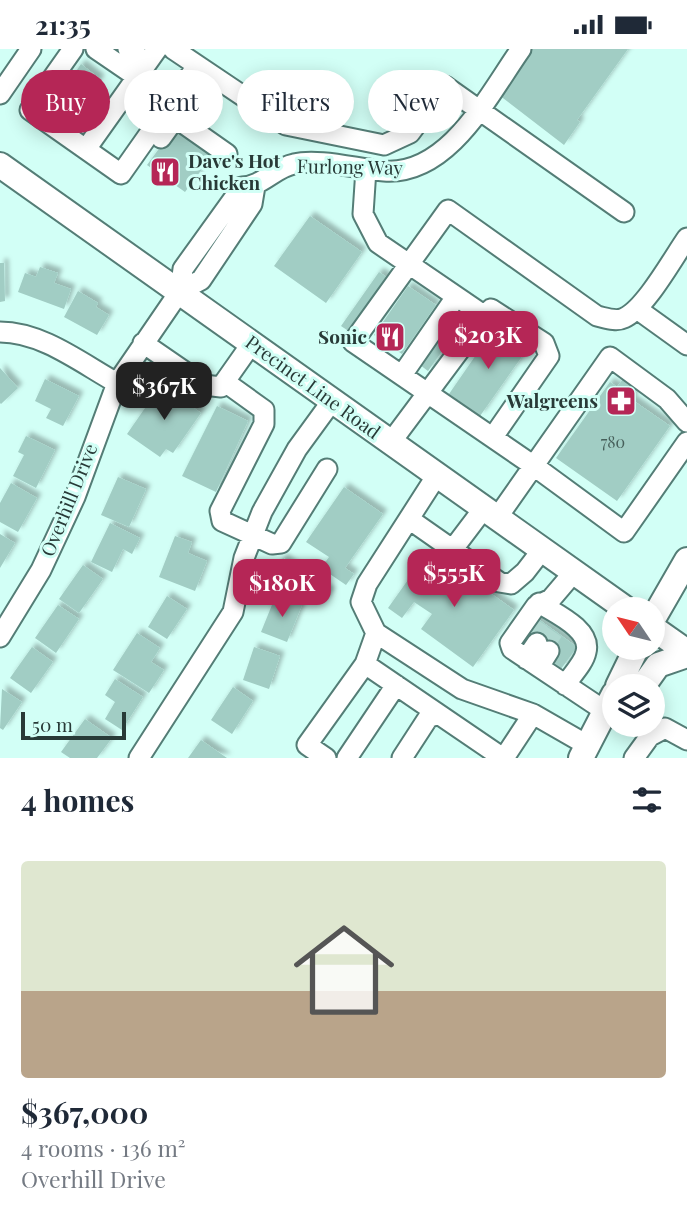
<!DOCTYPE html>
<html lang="en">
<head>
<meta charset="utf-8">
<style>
  :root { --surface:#fff; --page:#f2f2f3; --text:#1f2937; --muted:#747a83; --accent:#b52656 }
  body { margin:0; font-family:"Playfair Display",serif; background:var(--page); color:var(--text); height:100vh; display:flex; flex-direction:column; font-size:26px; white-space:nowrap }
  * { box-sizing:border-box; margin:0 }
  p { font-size:23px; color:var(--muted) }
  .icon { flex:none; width:38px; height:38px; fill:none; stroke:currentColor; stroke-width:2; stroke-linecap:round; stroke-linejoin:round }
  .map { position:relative; height:709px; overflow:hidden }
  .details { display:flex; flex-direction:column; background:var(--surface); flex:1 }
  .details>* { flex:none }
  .banner { position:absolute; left:21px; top:21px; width:646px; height:63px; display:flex; gap:14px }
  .needle { width:46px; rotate:305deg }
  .buttons { position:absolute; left:602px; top:548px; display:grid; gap:14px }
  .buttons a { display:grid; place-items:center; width:63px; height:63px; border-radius:50%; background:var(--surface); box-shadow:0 4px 18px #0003; font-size:35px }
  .scale { position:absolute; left:21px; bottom:18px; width:105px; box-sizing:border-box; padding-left:7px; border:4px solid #283a37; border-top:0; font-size:19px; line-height:24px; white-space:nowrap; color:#283a37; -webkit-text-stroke:5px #d2fff6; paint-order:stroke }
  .price { position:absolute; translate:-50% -60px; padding:0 16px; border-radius:14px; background:var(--accent); color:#fff; font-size:23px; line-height:46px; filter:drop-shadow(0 2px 4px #0008) }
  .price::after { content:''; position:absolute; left:50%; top:42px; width:21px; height:16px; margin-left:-10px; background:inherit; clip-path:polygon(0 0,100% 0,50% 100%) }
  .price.selected { background:#222; color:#fff }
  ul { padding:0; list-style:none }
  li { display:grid; align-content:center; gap:14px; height:371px; padding:0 21px }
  li span { display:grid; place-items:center; height:217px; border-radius:7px; color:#555 }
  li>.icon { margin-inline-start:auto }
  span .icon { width:126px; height:126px; fill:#fffc; stroke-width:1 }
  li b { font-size:30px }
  h2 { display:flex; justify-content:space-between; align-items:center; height:84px; padding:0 21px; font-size:30px }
  .chip { padding:0 24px; border-radius:32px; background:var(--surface); box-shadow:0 4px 18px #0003; font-size:24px; line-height:63px }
  .chip.selected { background:var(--accent); color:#fff }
  .status { display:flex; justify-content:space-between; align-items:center; height:49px; padding:0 35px; background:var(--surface); direction:ltr }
  .status svg { height:19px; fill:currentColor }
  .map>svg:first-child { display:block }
  .building { fill:#a1cdc4; filter:url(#shadow) }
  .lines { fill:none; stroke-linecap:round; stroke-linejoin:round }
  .minor-tunnel { stroke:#b0d8d0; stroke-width:19; stroke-dasharray:19 10; stroke-linecap:butt }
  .minor-casing { stroke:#547d76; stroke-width:23 }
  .major-casing { stroke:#547d76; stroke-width:28 }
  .minor { stroke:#fff; stroke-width:19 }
  .major { stroke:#fff; stroke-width:24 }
  .labels { text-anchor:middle; stroke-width:6; stroke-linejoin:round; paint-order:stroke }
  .number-label { font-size:16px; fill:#465f5a }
  .poi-label { font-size:19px; font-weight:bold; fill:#283a37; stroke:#d2fff6; text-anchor:end }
  .street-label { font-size:19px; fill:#283a37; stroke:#d2fff6 }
</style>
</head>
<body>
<div class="status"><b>21:35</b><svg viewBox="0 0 49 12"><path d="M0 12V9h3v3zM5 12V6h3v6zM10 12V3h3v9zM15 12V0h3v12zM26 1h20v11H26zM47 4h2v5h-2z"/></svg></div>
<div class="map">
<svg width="687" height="709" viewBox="0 0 687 709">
  <defs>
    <filter id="shadow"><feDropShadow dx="4.5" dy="-4.5" stdDeviation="2" flood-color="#0004"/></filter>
  </defs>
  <rect width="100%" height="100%" fill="#d2fff6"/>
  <path class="building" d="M532 0H628L577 71 580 73 564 96 499 46Z
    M81 15 100 30 66 76 48 63Z
    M175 78 213 105 185 143 147 116Z
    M310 167 362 203 326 254 274 217Z
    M0 214H4L5 252 0 253Z
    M40 218 58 224 54 234 71 240 64 260 18 243 25 224 36 228Z
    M379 223 388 229 350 283 341 277Z
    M408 237 436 256 402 305 374 286Z
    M78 242 98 254 96 258 109 266 97 286 64 268Z
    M450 272 459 278 428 322 420 316Z
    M496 277 528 299 480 367 449 345Z
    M0 319 18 339 1 355 0 354Z
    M626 326 641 336 631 350 670 377 617 452 556 409 610 333 617 338Z
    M45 330 79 347 63 377 46 369 51 360 35 352Z
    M161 336 201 364 173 404 166 400 160 408 127 385Z
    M217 357 248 372 216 443 182 427Z
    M26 387 55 401 36 439 13 427 24 406 18 403Z
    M118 428 146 440 129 478 101 466Z
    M11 434 37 449 18 483 0 473V454Z
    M344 438 383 465 345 519 354 525 346 536 321 519 329 508 306 493Z
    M110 474 140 489 132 505 123 500 112 523 91 513Z
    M0 485 15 494 0 519Z
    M175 487 192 493 188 504 207 512 195 542 159 528Z
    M425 507 442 519 447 513 514 561 473 618 421 580 432 565 414 553 402 569 388 559Z
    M283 509 331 543 324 553 275 519Z
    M83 516 103 530 79 564 59 550Z
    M276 546 302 556 287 593 261 583Z
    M167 547 187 560 167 590 148 578Z
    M58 556 79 570 56 604 35 589Z
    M534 567 577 598 561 620 547 611 552 604 522 583Z
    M137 584 160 599 151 613 164 621 149 644 113 621Z
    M32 598 53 613 31 644 10 629Z
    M254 598 280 607 269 640 243 631Z
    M115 630 143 648 122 681 105 670 115 653 105 646Z
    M233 638 253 652 232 685 211 671Z
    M2 640 22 653 3 681 0 679Z
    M85 670 112 689 97 709H70L61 703Z
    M201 691 227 709H188Z"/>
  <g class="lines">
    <path class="minor-tunnel" d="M529 588 540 571
      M543 598 554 582"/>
    <g class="minor-casing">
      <path id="minor" d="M73 0 30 61 121 125 197 17
        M96 0 137 28
        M128 0 147 14
        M173 0 286 76 384 96 410 84 445 37 624 163
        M0 45 31 0
        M161 89 174 71 180 72 227 105
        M86 100 157 0
        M366 120 363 165 378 194 485 267 391 393
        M687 189C673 209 645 260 624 269 616 273 606 269 597 267L448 161 353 293 534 417 624 483 687 393
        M180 242 183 220 242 138C263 137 274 119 294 115 318 109 358 120 384 122 449 127 489 45 521 0
        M637 260 687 296
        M485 267 491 260 544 294 549 307 493 388
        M0 283C42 283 81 314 117 334
        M143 294 204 336 221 338 252 294
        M402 326 456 248
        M225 333 264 361V375L220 462 222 472 272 495 281 494 327 420
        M437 426 367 535 361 553 376 584 462 640 533 665 587 696
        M497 469 610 308 667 350 687 373
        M409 470 499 533 511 535 525 523 542 501
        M453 500 484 459
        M574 523 551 550 536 557 510 594 512 600 605 662
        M539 554C554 564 592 580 586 603 584 614 571 627 565 636
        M376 584 365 615 503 709
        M0 588 41 521 75 448 117 334 180 242 201 231 252 155 255 137
        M526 610 537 594
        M539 618 549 602
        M139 709 233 563 244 509 262 463 297 400 332 352
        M326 709 307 696 365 615
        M347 709 396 636
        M402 709 428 669 438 665
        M504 709 533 665
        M634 709 650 687 665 679 687 691"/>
    </g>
    <g class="major-casing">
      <path id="major" d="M0 116 626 560
        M653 570 687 511
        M653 579 687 603
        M618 637 637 598
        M643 637 658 616 687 606
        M581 709 614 645"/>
    </g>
    <use href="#minor" class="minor"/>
    <use href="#major" class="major"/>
  </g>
  <defs>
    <g id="restaurant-square" transform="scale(1.575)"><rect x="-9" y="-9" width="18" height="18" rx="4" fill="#b52656" stroke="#d2fff6"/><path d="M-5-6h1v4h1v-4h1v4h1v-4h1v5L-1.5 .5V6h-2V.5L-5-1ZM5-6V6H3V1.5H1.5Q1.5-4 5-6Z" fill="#fff"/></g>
    <g id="pharmacy-square" transform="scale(1.575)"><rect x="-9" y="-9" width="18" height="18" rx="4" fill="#b52656" stroke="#d2fff6"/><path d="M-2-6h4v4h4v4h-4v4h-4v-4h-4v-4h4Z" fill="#fff"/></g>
  </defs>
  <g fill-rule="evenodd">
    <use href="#restaurant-square" x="165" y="123"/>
    <use href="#restaurant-square" x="390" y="288"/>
    <use href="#pharmacy-square" x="621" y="352"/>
  </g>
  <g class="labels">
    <g class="number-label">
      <text x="613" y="399">780</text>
    </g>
    <g class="poi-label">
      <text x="188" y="119" text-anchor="start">Dave's Hot<tspan x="188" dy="22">Chicken</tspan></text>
      <text x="367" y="295">Sonic</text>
      <text x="598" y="359">Walgreens</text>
    </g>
    <g class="street-label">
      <text transform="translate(350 118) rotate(1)" y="7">Furlong Way</text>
      <text transform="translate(313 338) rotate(36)" y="7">Precinct Line Road</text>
      <text transform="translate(69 451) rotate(-68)" y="7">Overhill Drive</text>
    </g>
  </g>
</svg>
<div class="buttons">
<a><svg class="needle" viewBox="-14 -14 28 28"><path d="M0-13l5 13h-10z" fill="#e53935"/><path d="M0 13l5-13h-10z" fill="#747a83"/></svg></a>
<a><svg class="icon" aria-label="layers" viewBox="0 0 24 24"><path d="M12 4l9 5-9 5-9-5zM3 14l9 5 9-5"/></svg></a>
</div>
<div class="scale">50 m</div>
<b class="price" style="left:488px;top:322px">$203K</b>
<b class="price selected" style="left:164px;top:373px">$367K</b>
<b class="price" style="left:454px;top:560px">$555K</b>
<b class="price" style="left:282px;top:570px">$180K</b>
<div class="banner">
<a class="chip selected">Buy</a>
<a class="chip">Rent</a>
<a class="chip">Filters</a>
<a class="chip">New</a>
</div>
</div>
<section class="details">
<h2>4 homes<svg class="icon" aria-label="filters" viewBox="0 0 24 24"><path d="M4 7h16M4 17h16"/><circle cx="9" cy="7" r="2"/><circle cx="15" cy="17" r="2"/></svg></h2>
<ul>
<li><span style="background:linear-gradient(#dfe7d0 60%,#b9a48a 0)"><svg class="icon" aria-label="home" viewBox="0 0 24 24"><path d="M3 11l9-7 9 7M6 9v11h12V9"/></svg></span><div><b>$367,000</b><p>4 rooms · 136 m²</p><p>Overhill Drive</p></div></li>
</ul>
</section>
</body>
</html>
